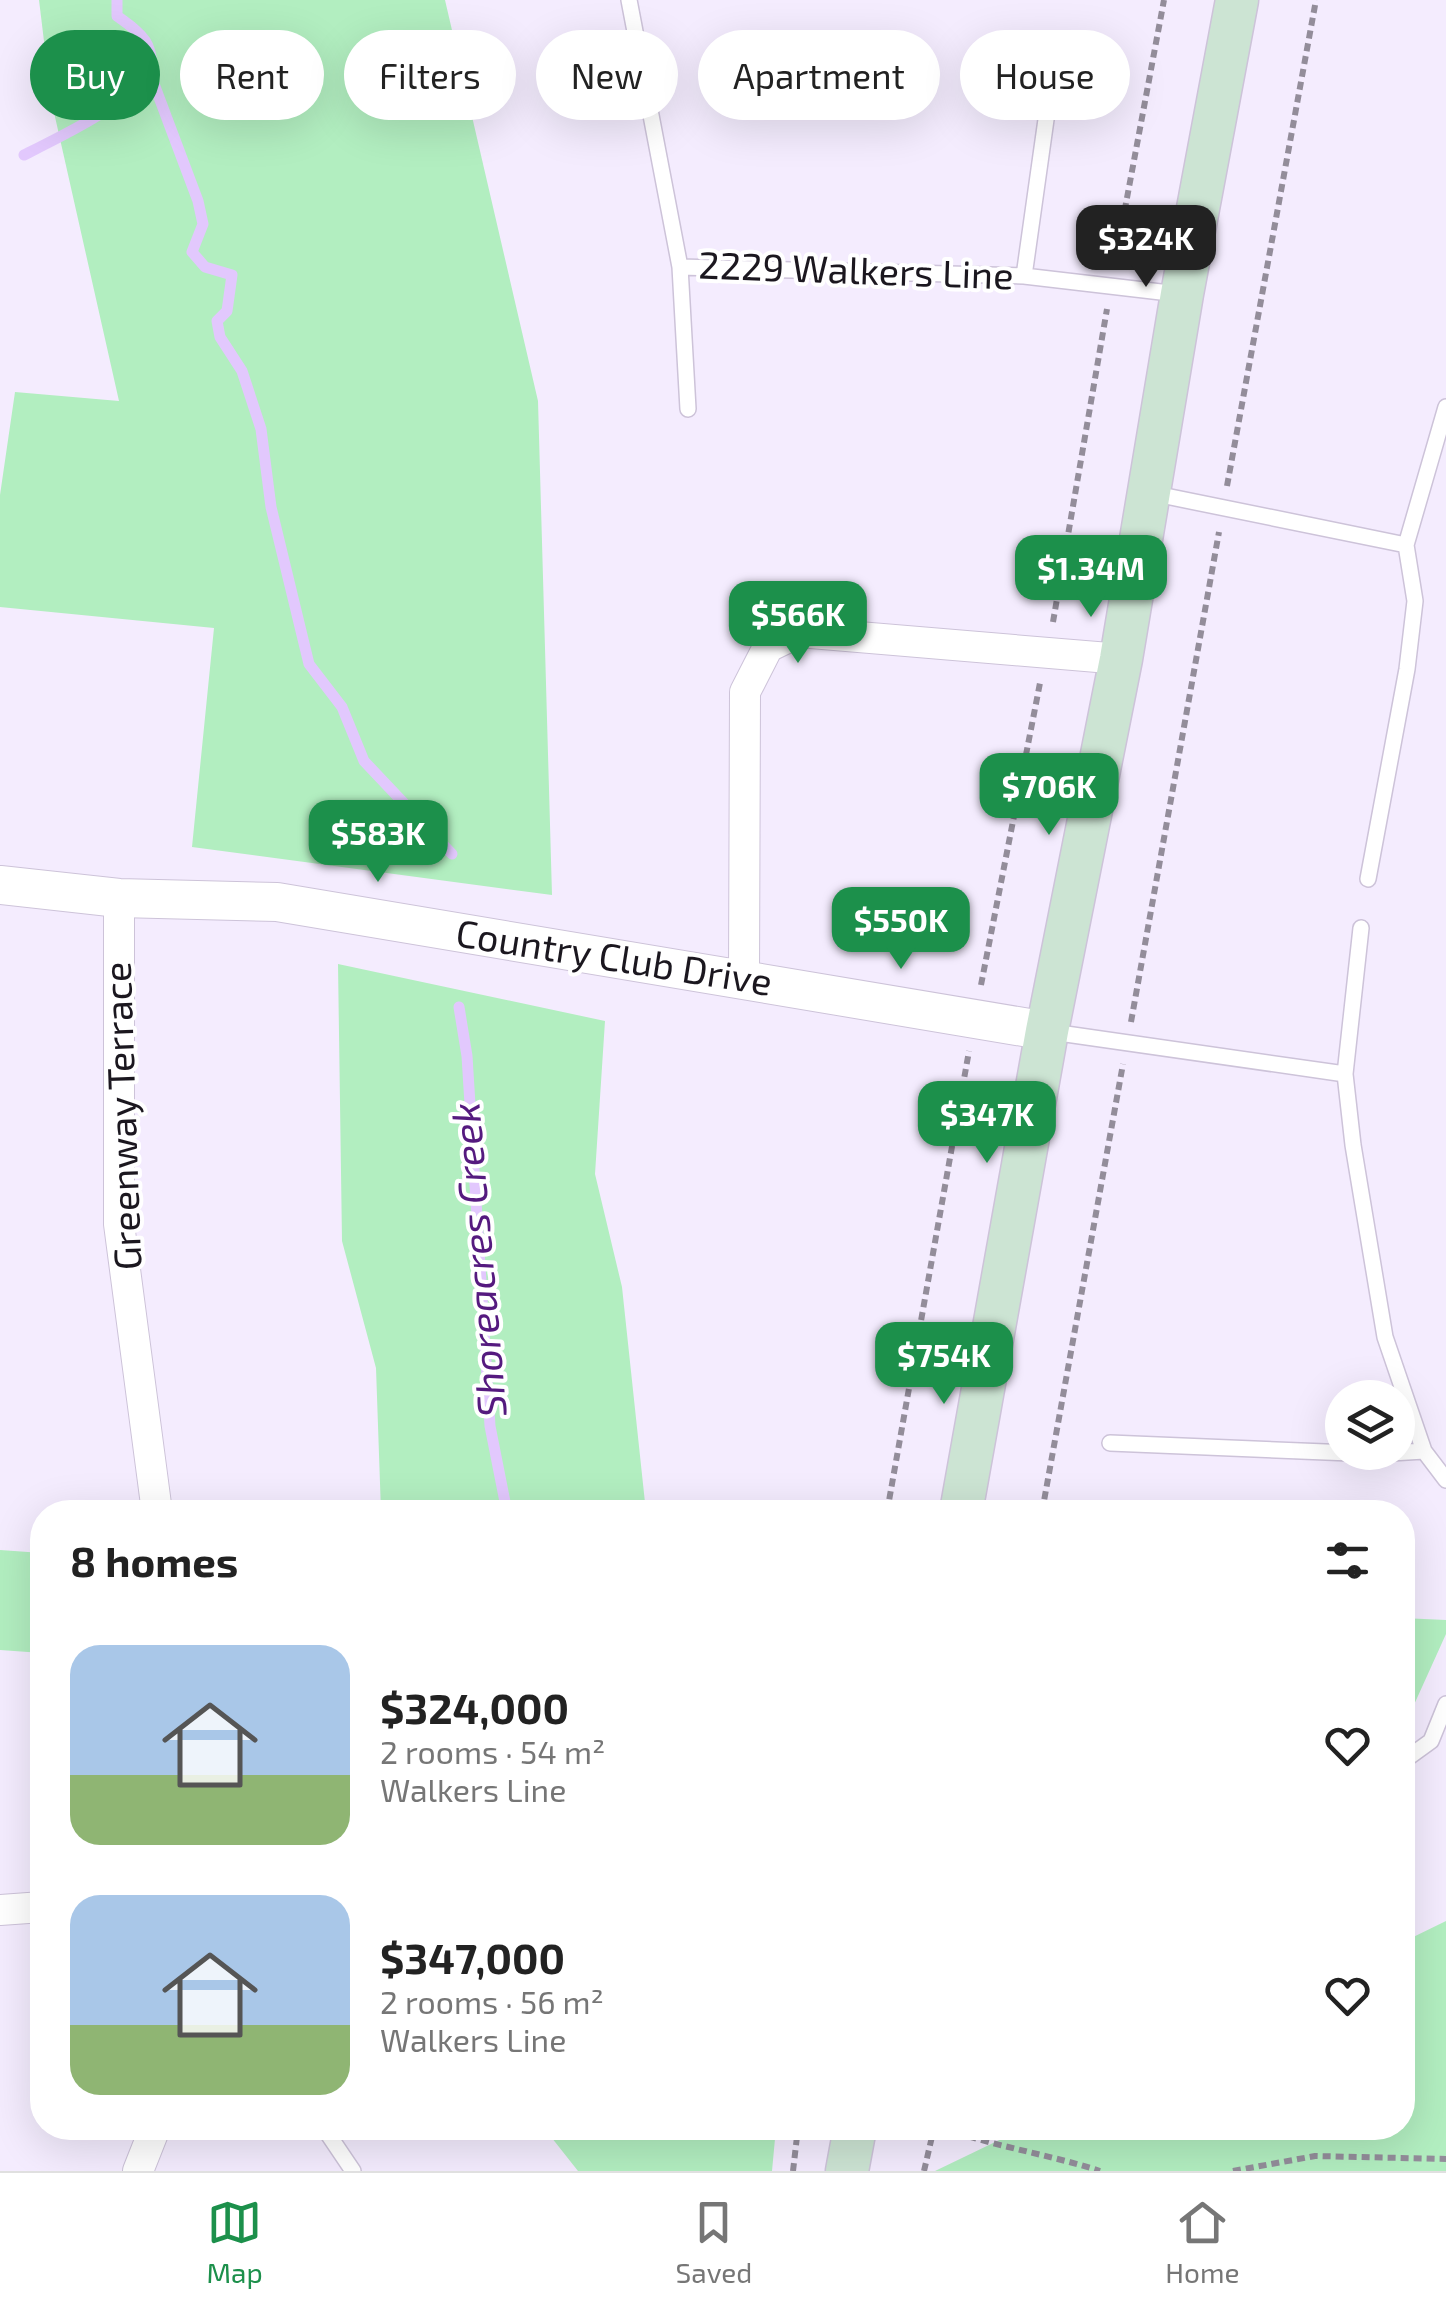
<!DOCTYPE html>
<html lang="en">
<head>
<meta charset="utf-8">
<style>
  :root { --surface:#fff; --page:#f2f2f2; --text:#222; --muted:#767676; --line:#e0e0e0; --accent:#1c904b }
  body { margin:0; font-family:"Exo 2",sans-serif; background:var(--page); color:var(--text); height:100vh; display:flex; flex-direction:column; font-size:38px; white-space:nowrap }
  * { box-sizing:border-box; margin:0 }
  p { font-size:32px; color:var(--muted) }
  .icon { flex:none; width:55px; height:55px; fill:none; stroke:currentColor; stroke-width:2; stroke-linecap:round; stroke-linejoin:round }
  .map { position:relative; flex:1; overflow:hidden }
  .sheet { position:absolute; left:30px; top:1500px; width:1385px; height:640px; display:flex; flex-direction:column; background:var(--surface); border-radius:40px; box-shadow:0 10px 40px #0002 }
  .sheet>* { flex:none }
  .guide { position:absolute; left:30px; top:30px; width:1388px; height:90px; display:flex; gap:20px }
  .tools { position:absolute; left:1325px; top:1380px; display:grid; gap:20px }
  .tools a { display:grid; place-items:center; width:90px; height:90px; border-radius:50%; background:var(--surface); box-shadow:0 10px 40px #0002; font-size:50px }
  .price { position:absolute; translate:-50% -85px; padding:0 22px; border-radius:20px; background:var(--accent); color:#fff; font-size:32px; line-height:65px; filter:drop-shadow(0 2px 5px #0008) }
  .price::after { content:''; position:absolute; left:50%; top:60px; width:30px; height:22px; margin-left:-15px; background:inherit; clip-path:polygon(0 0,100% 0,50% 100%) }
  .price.current { background:#222; color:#fff }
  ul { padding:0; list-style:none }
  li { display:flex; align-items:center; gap:30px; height:250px; padding:0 40px }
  li span { display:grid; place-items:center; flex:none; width:280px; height:200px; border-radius:30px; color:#555 }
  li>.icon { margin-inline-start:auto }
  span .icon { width:120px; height:120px; fill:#fffc; stroke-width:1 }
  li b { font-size:42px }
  h2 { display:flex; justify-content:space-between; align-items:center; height:120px; padding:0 40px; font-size:42px }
  .tag { padding:0 35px; border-radius:45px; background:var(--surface); box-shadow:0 10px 40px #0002; font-size:35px; line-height:90px }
  .tag.current { background:var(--accent); color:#fff }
  .tabs { display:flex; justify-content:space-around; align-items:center; height:140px; border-top:2px solid var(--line); background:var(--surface); font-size:28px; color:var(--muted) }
  .tabs a { display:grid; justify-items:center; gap:5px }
  .tabs .current { color:var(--accent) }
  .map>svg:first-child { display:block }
  .green { fill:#b2eec0 }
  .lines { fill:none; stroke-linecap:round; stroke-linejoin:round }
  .stream { stroke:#e2c8fd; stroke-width:11 }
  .service-casing { stroke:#cdc3d9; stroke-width:18 }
  .minor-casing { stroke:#cdc3d9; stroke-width:32 }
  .tertiary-casing { stroke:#cdc3d9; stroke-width:40 }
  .secondary-casing { stroke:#cdc3d9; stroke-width:45 }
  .path { stroke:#938d9a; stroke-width:6; stroke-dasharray:8 5; stroke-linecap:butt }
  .service { stroke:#fff; stroke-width:15 }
  .minor { stroke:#fff; stroke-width:30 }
  .tertiary { stroke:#fff; stroke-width:38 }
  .secondary { stroke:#cce4d3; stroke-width:42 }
  .labels { text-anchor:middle; stroke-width:8; stroke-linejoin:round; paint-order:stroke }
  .street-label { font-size:38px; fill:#1b171f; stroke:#fff }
  .water-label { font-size:40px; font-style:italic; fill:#551a7f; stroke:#fff }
</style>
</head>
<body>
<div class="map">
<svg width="1446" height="2171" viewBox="0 0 1446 2171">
  <rect width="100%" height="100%" fill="#f4ecfe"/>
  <path class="green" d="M39 0H445L538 401 552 895 192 847 214 628 0 607V495L15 392 119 401 51 99Z
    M338 964 605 1021 595 1174 622 1287 646 1512H381L376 1368 342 1241Z
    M0 1550 42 1553V1653L0 1650Z
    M1402 1618 1446 1620V1634L1408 1718 1403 1722Z
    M1446 1921V2171H935L1024 2128H1402L1403 1942Z
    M544 2128H776L772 2171H578Z"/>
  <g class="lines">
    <path class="stream" d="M117 0V16C142 34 155 43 151 76L198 201 203 224 192 252 205 267 232 275 227 311 217 321 220 337 242 371 261 429 271 507 309 664 342 707 364 761 452 854
      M24 155C70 132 113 111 151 76
      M459 1007 467 1056 490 1426 507 1512"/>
    <g class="service-casing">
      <path id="service" d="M629 0 680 267 1024 276 1178 294
        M680 267 688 409
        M1024 276 1051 84
        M1151 493 1406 545
        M1368 879 1407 669 1415 601 1406 545 1446 407
        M1361 928 1345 1074 1353 1145 1385 1337 1424 1451 1446 1480
        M1052 1032 1345 1074
        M1110 1443 1375 1454 1424 1451
        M1402 1762 1431 1741 1446 1704
        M324 2128 353 2171"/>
    </g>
    <g class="minor-casing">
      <path id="minor" d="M119 898V1224L157 1512
        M744 980 745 692 768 647 799 632 1121 659
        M0 1910 42 1907
        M138 2171 155 2128"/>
    </g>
    <g class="tertiary-casing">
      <path id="tertiary" d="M0 885 119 898 277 902 1047 1031"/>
    </g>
    <g class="secondary-casing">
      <path id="secondary" d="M961 1512 1047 1031 1121 659 1182 294 1237 0
        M847 2171 855 2128"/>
    </g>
    <path class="path" d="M1115 262 1164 0
      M1227 486 1316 0
      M1053 622 1107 309
      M981 985 1040 683
      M1131 1022 1219 532
      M887 1512 969 1051
      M1042 1512 1123 1064
      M944 2128C995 2147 1048 2154 1100 2171
      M793 2171 798 2128
      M924 2171 934 2128
      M1233 2171 1315 2156 1446 2159"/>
    <use href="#service" class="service"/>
    <use href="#minor" class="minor"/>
    <use href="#tertiary" class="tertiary"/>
    <use href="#secondary" class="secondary"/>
  </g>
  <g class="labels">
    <g class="street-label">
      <text transform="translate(856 271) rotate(2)" y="13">2229 Walkers Line</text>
      <text transform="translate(614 958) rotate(9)" y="13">Country Club Drive</text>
      <text transform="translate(123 1116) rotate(-92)" y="13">Greenway Terrace</text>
    </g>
    <g class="water-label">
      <text transform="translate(479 1260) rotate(-95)" y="14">Shoreacres Creek</text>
    </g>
  </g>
</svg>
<div class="tools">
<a><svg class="icon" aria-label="layers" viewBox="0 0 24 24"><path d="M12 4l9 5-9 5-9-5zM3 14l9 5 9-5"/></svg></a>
</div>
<b class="price current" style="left:1146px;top:290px">$324K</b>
<b class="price" style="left:1091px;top:620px">$1.34M</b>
<b class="price" style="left:798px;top:666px">$566K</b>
<b class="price" style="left:1049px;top:838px">$706K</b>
<b class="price" style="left:378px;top:885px">$583K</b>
<b class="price" style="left:901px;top:972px">$550K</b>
<b class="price" style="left:987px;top:1166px">$347K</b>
<b class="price" style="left:944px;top:1407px">$754K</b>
<div class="guide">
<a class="tag current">Buy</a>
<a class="tag">Rent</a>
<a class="tag">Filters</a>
<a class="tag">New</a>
<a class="tag">Apartment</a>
<a class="tag">House</a>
</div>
<section class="sheet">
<h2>8 homes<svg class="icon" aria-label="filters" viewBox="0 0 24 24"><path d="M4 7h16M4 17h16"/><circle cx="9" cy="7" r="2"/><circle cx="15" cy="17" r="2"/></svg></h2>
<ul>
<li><span style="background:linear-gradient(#a9c7e8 65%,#8fb573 0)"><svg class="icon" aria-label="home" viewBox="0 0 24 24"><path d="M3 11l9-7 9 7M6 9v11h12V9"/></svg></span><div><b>$324,000</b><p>2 rooms · 54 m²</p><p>Walkers Line</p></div><svg class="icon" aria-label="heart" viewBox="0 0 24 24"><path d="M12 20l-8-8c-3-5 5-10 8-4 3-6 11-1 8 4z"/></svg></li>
<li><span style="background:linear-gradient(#a9c7e8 65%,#8fb573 0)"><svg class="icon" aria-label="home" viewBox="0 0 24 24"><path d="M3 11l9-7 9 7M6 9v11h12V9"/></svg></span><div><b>$347,000</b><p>2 rooms · 56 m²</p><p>Walkers Line</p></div><svg class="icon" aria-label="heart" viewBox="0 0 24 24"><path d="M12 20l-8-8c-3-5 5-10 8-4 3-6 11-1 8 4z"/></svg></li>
</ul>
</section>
</div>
<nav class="tabs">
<a class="current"><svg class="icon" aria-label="map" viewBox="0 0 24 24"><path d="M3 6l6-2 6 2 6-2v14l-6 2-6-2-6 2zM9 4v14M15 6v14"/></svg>Map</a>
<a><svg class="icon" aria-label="saved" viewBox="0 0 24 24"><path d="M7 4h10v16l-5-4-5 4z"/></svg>Saved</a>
<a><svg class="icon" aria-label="home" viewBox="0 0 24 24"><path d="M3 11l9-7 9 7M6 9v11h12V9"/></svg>Home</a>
</nav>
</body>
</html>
